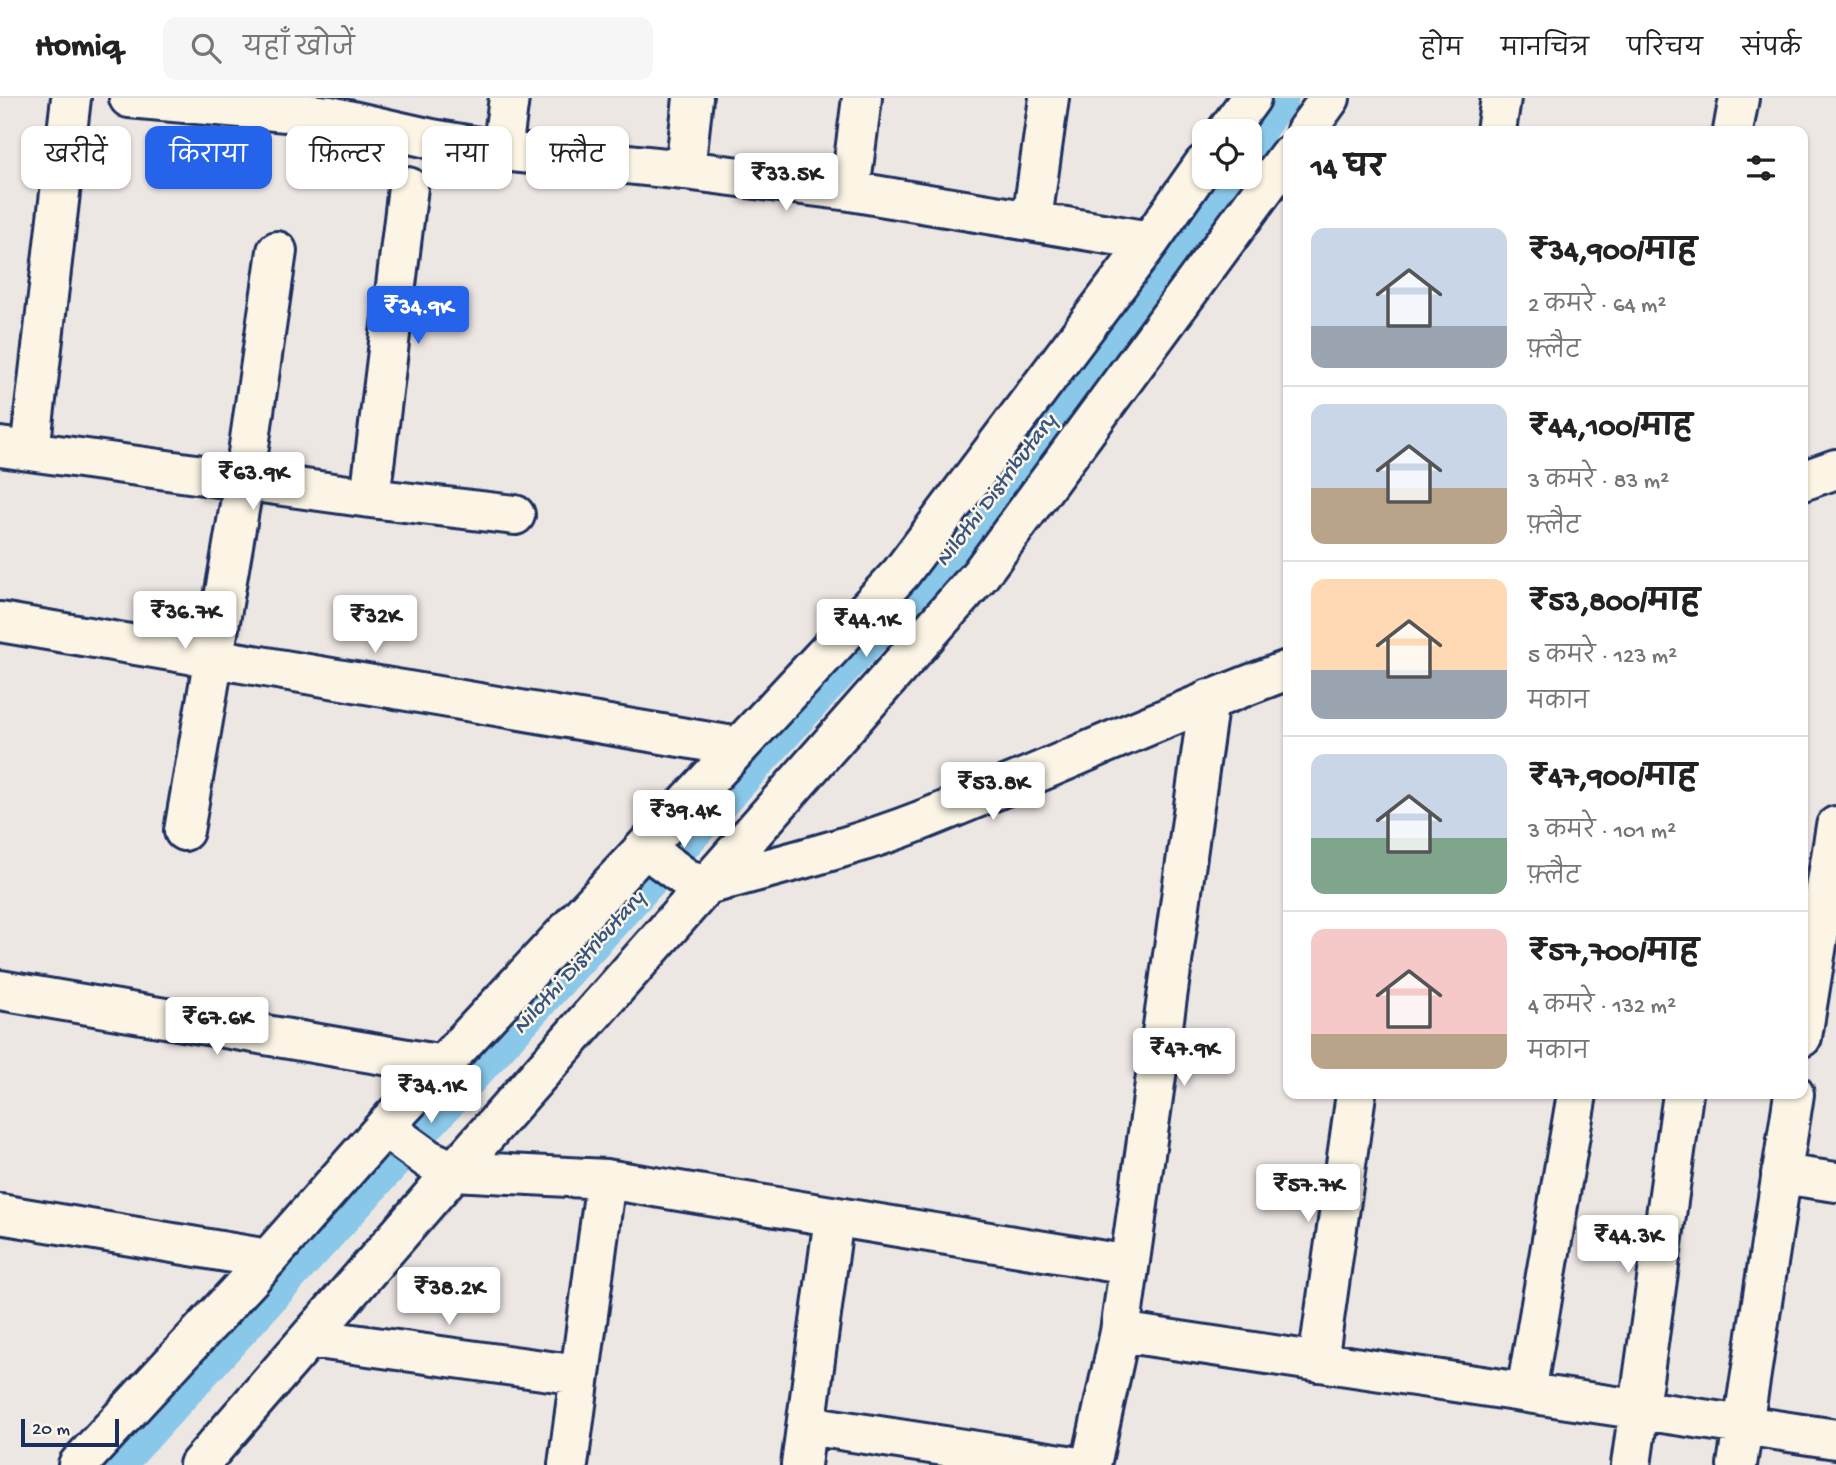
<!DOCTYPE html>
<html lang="hi">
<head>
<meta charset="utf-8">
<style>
  :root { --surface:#fff; --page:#f6f6f6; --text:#222; --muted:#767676; --line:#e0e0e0; --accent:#2563eb }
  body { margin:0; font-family:"Gochi Hand","Playpen Sans Deva",sans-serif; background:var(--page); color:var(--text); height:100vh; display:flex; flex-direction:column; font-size:26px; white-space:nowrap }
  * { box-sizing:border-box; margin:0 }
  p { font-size:23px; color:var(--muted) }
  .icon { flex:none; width:38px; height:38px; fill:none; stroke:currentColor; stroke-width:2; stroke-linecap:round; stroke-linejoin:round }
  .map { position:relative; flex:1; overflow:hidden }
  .sheet { position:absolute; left:1283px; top:28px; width:525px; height:973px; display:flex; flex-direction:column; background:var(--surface); border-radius:14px; box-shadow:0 2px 5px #0004 }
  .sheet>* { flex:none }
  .top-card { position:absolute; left:21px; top:28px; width:665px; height:63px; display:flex; gap:14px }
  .buttons { position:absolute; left:1192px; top:21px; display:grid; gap:14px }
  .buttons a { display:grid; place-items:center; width:70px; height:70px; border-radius:14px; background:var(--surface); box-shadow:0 2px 5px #0004; font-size:35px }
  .scale { position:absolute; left:21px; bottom:18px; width:98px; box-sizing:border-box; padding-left:7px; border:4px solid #1b2f5e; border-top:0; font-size:19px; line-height:24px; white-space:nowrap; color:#1b2f5e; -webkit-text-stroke:5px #fcf5e5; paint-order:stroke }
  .price { position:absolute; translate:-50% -60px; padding:0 16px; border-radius:7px; background:#fff; color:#222; font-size:23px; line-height:46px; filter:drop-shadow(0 2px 4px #0008) }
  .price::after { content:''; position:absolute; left:50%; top:42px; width:21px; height:16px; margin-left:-10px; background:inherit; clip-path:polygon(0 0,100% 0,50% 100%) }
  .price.selected { background:var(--accent); color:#fff }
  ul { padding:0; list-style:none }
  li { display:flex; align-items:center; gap:21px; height:175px; padding:0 28px }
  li+li { border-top:2px solid var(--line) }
  li span { display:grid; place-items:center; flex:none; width:196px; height:140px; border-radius:14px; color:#555 }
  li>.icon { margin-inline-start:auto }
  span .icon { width:84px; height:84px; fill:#fffc; stroke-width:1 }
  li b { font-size:30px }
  h2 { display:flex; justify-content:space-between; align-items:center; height:84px; padding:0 28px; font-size:30px }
  .chip { padding:0 24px; border-radius:14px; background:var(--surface); box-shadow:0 2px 5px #0004; font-size:24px; line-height:63px }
  .chip.selected { background:var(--accent); color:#fff }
  header { display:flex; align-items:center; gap:42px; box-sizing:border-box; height:98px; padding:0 35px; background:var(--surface); border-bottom:2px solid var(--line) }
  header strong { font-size:33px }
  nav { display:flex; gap:38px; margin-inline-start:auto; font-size:24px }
  .search { width:490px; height:63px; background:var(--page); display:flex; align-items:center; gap:18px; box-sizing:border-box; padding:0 24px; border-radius:14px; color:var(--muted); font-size:26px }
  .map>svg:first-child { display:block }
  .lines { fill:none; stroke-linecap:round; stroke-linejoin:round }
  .canal { stroke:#8ac8ea; stroke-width:35 }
  .minor-casing { stroke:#1b2f5e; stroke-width:44 }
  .minor { stroke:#fcf5e5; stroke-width:38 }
  .labels { text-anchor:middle; stroke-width:5; stroke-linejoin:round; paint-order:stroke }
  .water-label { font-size:23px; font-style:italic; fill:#375581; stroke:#fcf5e5 }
</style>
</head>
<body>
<header>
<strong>Homiq</strong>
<div class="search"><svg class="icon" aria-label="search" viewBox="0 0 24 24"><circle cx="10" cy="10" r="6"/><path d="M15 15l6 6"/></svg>यहाँ खोजें</div>
<nav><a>होम</a><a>मानचित्र</a><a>परिचय</a><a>संपर्क</a></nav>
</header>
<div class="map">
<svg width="1836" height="1367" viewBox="0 0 1836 1367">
  <rect width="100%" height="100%" fill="#ede7e4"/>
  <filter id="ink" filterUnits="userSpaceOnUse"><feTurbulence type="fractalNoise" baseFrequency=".0143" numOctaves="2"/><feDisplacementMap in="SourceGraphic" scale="14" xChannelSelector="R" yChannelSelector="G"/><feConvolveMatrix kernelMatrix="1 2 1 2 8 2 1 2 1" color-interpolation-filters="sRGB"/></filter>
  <g filter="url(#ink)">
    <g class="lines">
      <path class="canal" d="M1250 44 1281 0
        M118 1367 959 443 1224 79"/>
      <g class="minor-casing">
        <path id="minor" d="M129 0 330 18 432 41 502 53 685 72 850 93 1150 143
          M1227 33 1251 0
          M1306 33 1330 0
          M1496 33 1501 0
          M1733 33 1739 0
          M502 53 509 0
          M685 72 693 0
          M850 93 862 0
          M1032 122 1049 0
          M0 349 370 400 515 417
          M30 353 71 0
          M1802 383 1836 371
          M370 400 408 89
          M0 524 739 649
          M184 733 244 383 277 153
          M645 750 687 781 707 787C779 767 851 750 920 723 1044 674 1163 618 1288 572
          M0 892 443 967
          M1802 939 1836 728
          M388 1025 399 1040 428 1061 454 1073 606 1081 1129 1167
          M1781 1076 1836 1084
          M0 1116 268 1161
          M1120 1234 1836 1341
          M310 1240 579 1277
          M1318 1264 1356 996
          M1526 1294 1577 996
          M807 1327 1068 1367
          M78 1367 251 1180 388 1025 901 475 1150 143 1204 66
          M199 1367 454 1073 980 477 1288 58
          M568 1367 606 1081
          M801 1367 834 1119
          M1091 1367 1120 1234 1209 601
          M1631 1367 1683 996
          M1737 1367 1794 996"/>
      </g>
      <use href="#minor" class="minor"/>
    </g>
  </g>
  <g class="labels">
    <g class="water-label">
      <text transform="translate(994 391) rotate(-53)" y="8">Nilothi Distributary</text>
      <text transform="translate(577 863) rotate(-48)" y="8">Nilothi Distributary</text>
    </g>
  </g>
</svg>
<div class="buttons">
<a><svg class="icon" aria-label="locate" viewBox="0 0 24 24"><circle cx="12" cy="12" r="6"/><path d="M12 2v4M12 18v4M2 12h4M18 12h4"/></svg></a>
</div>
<div class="scale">20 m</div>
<b class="price" style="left:786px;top:115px">₹33.5K</b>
<b class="price selected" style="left:418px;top:248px">₹34.9K</b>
<b class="price" style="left:253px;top:414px">₹63.9K</b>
<b class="price" style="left:185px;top:553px">₹36.7K</b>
<b class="price" style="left:375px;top:557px">₹32K</b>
<b class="price" style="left:866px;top:561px">₹44.1K</b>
<b class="price" style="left:993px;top:724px">₹53.8K</b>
<b class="price" style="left:684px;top:752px">₹39.4K</b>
<b class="price" style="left:217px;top:959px">₹67.6K</b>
<b class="price" style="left:1184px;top:990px">₹47.9K</b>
<b class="price" style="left:431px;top:1027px">₹34.1K</b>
<b class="price" style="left:1308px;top:1126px">₹57.7K</b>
<b class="price" style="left:1628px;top:1177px">₹44.3K</b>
<b class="price" style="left:449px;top:1229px">₹38.2K</b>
<div class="top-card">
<a class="chip">खरीदें</a>
<a class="chip selected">किराया</a>
<a class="chip">फ़िल्टर</a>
<a class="chip">नया</a>
<a class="chip">फ़्लैट</a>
</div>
<section class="sheet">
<h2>14 घर<svg class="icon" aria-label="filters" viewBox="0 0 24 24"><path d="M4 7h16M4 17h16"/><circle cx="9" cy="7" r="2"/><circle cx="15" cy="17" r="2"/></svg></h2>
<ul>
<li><span style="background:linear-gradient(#c9d6e8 70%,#9aa5b1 0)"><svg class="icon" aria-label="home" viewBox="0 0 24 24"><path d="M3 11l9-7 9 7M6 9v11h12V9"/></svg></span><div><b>₹34,900/माह</b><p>2 कमरे · 64 m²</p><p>फ़्लैट</p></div></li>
<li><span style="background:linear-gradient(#c9d6e8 60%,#b9a48a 0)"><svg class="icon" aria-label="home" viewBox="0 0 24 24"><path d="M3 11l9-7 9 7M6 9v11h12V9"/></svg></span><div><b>₹44,100/माह</b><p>3 कमरे · 83 m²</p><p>फ़्लैट</p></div></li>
<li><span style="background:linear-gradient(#ffd9b3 65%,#9aa5b1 0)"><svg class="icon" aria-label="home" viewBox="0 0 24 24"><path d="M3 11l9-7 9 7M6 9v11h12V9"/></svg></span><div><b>₹53,800/माह</b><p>5 कमरे · 123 m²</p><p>मकान</p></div></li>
<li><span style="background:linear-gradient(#c9d6e8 60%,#7fa58c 0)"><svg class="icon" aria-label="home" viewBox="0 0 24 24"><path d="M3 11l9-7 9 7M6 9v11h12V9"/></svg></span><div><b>₹47,900/माह</b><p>3 कमरे · 101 m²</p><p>फ़्लैट</p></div></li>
<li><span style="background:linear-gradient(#f6c9c9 75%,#b9a48a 0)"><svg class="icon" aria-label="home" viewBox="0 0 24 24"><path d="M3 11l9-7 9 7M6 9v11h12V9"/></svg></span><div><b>₹57,700/माह</b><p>4 कमरे · 132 m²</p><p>मकान</p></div></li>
</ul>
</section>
</div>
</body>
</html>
